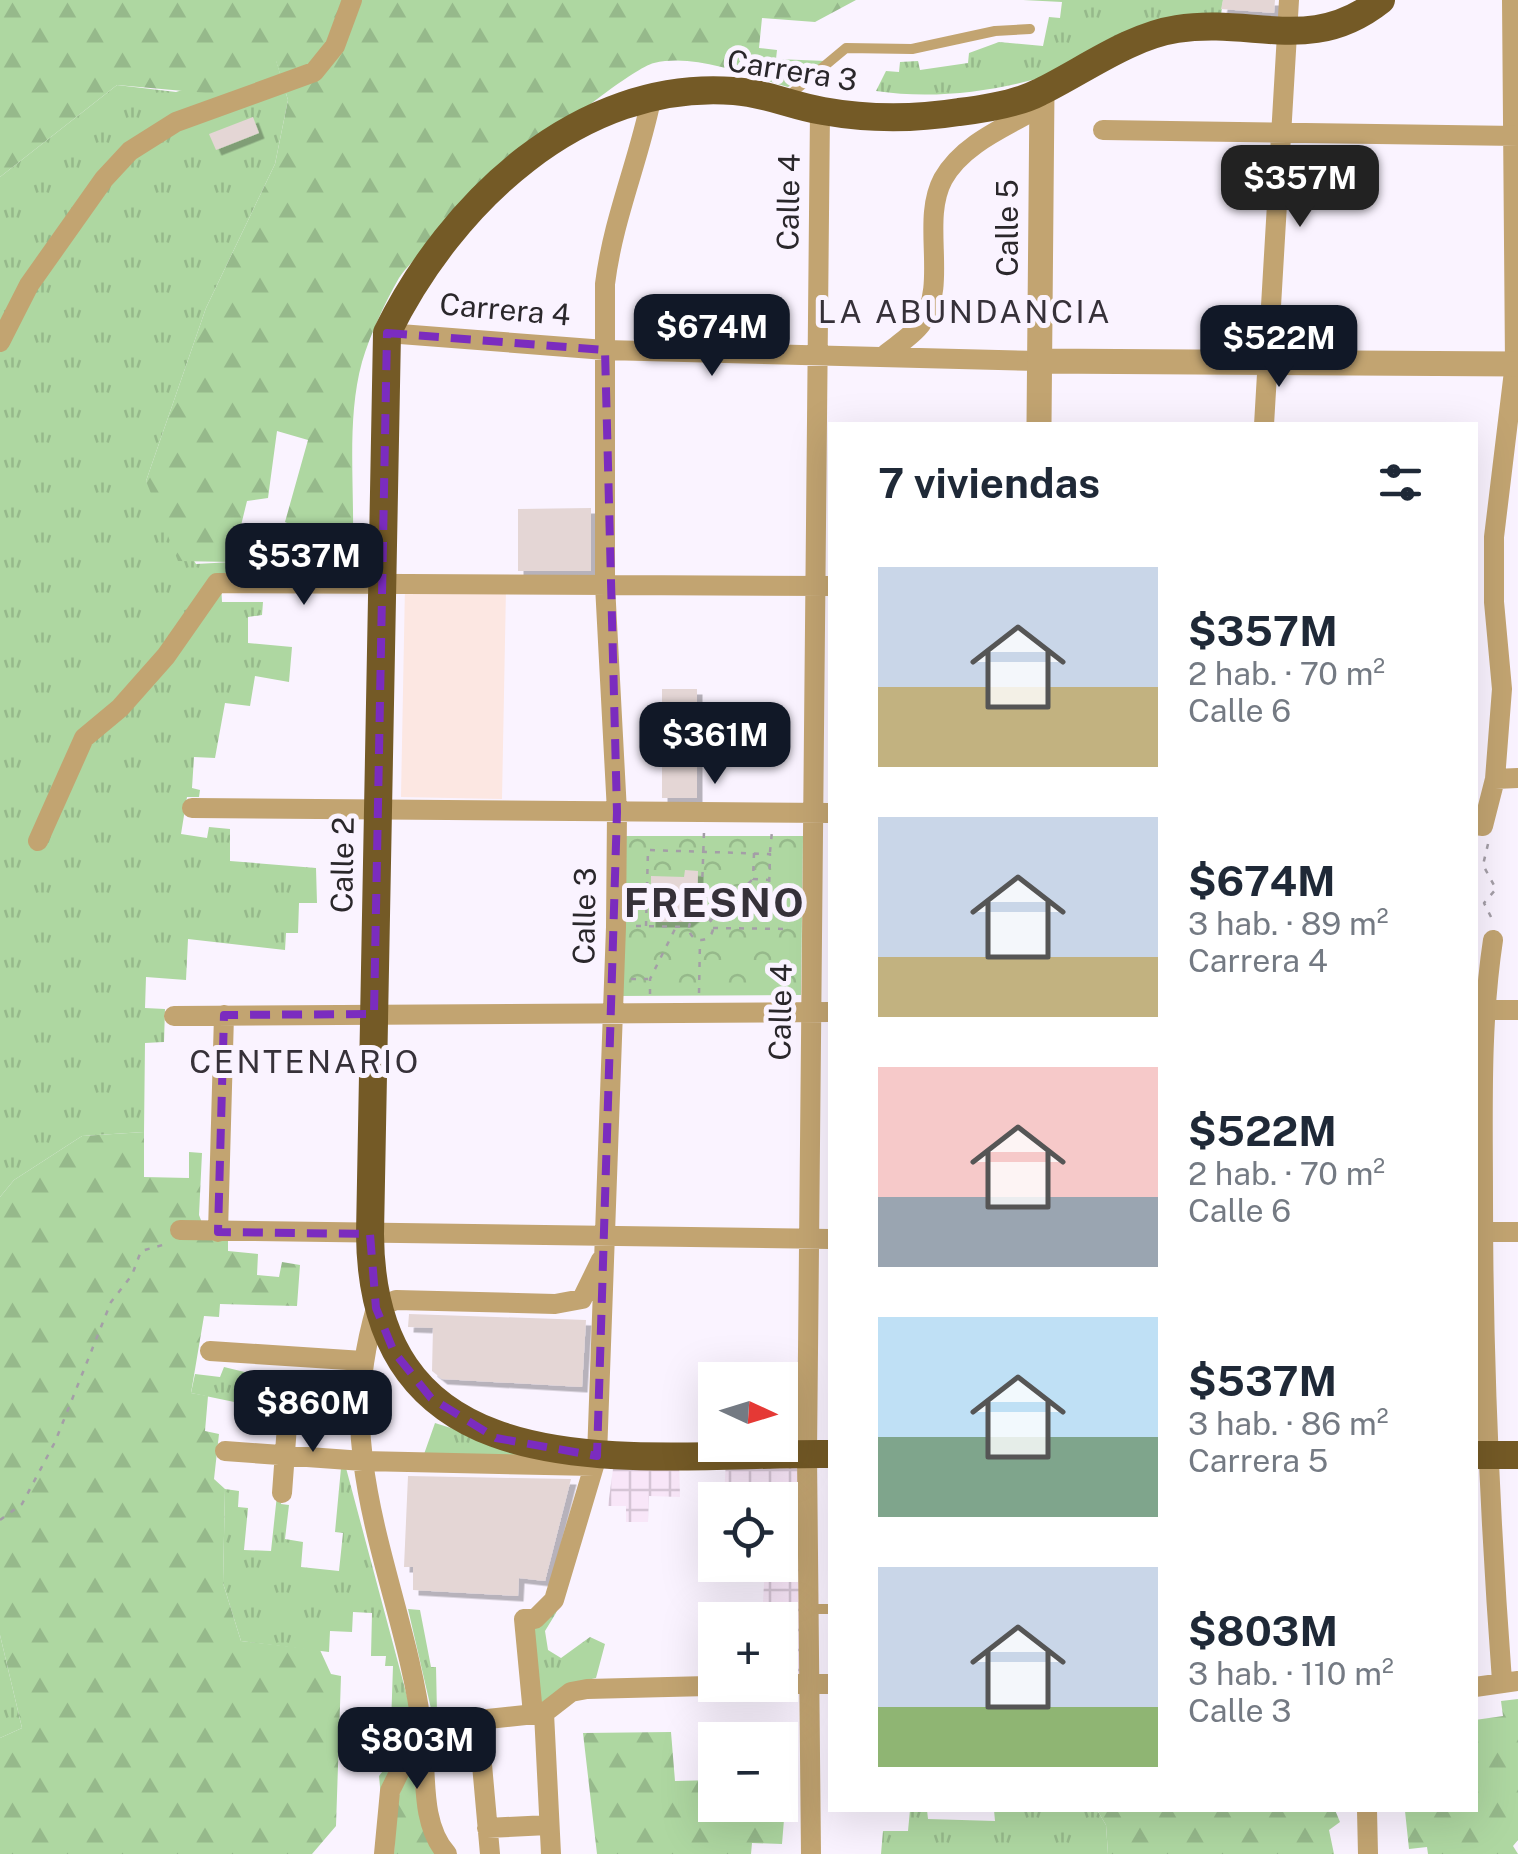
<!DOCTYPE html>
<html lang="es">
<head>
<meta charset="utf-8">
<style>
  :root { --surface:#fff; --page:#f2f2f3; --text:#1f2937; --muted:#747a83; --accent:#111827 }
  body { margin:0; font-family:"Public Sans",sans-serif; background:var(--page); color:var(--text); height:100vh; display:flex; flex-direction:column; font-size:38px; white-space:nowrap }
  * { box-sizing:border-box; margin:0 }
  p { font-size:32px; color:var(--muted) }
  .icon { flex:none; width:55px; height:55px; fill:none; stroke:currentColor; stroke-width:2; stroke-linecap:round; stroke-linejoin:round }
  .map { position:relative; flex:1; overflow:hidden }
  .side { position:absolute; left:828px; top:422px; width:650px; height:1390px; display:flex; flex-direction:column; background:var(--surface); border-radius:0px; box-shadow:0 10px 40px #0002 }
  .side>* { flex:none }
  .needle { width:65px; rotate:94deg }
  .controls { position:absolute; left:698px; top:1362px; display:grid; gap:20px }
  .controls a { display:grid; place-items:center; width:100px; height:100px; border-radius:0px; background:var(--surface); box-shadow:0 10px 40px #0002; font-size:50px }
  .price { position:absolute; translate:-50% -85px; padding:0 22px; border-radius:20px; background:var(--accent); color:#fff; font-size:32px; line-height:65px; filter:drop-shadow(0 2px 5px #0008) }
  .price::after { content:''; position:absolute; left:50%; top:60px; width:30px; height:22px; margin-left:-15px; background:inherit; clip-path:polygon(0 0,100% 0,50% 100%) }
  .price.on { background:#222; color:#fff }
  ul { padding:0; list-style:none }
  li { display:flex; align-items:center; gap:30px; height:250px; padding:0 50px }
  li span { display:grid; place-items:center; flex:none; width:280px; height:200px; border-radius:0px; color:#555 }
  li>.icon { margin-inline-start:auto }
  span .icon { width:120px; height:120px; fill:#fffc; stroke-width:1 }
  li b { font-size:42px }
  h2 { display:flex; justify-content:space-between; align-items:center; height:120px; padding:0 50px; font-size:42px }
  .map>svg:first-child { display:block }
  .industrial { fill:url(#industrial-grid) }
  .education { fill:#fce7e2 }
  .grass { fill:url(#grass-tufts) }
  .forest { fill:url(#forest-firs) }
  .park { fill:url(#park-crowns) }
  .building { fill:#e4d6d5; filter:url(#shadow) }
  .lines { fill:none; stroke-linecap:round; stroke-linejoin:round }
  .path { stroke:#a49ea7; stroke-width:2.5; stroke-dasharray:5 8; stroke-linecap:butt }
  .service { stroke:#c2a471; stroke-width:10 }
  .minor { stroke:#c2a471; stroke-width:20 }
  .tertiary { stroke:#c2a471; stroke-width:25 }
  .trunk { stroke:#745a26; stroke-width:28 }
  .marked { fill:none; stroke:#7b2cbf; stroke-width:8; stroke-dasharray:20 12; stroke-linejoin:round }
  .labels { text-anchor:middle; stroke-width:10; stroke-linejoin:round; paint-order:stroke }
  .street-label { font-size:30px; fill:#2a272b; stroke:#faf3ff }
  .neighbourhood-label { font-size:32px; letter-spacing:2.5px; fill:#363139; stroke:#faf3ff }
  .district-label { font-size:40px; font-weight:bold; letter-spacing:2.5px; fill:#363139; stroke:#faf3ff }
</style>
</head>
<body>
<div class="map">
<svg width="1518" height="1854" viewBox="0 0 1518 1854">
  <defs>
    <pattern id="industrial-grid" width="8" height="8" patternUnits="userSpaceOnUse" patternTransform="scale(2.5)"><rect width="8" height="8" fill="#f8e6f8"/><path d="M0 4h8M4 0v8" fill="none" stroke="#d5c5d5"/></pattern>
    <pattern id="grass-tufts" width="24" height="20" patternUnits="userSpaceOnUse" patternTransform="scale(2.5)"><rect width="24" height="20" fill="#aed7a1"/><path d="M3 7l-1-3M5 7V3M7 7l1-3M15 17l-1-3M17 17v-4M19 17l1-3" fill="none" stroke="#96b98b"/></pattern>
    <pattern id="forest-firs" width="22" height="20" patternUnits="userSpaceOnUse" patternTransform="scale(2.5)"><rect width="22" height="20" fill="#aed7a1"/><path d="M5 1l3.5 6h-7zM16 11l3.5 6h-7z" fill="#96b98b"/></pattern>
    <pattern id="park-crowns" width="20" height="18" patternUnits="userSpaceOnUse" patternTransform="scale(2.5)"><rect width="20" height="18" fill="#aed7a1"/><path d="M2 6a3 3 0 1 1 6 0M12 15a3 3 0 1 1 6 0" fill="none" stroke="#96b98b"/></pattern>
    <filter id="shadow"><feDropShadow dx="5.5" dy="5.5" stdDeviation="0" flood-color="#0004"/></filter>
  </defs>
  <rect width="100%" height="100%" fill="#faf3ff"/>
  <path class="industrial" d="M679 1460 680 1497 649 1496 648 1522H626V1506H608L613 1469 600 1468Z
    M726 1460 800 1461 808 1676 780 1675V1620H762L765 1565H780V1500H757L756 1495 724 1496Z"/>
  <path class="education" d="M405 585 506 588 502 799 401 797Z"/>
  <path class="grass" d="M1023 0H1223L1221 16C1110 55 996 109 876 91L886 71 899 72 900 62 918 61 920 70 968 63 969 53 999 42 1043 46 1049 17 1060 18 1062 2Z
    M276 60 288 100 275 164 206 308 146 481 196 564 232 562 221 583 222 602H263L262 615 248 617V643L292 647 289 682 255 676 250 706 225 703 215 758 194 757 192 788 200 790 199 797H187L181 834 207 838 209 827 230 829V861L316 868 317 903H299L298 933H286L285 950 188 939 186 980 146 977 145 1008 165 1009 164 1042 145 1043 144 1132 82 1136 14 1180 0 1197V177L117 85 176 92Z
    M224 1367 265 1377 263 1408 191 1393 195 1374 220 1377Z
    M435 1423 511 1447 591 1458 423 1457Z
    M341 1468H346L415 1726 381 1798 379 1776 396 1754 379 1737V1726L391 1725 393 1666H385L386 1656H371L372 1613 353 1612 352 1632 330 1631 329 1652 241 1641 223 1583 225 1489 239 1491 238 1507 248 1508 244 1550 271 1551 277 1495H282L281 1504 289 1505 285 1539 303 1542 301 1567 339 1571 343 1533 335 1532Z
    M600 1468 556 1613 545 1631 548 1650 561 1658 590 1637 605 1644 596 1678C572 1682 557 1702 533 1705V1615L549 1597Z
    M408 1609 420 1610 431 1667H436L437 1713H432Z
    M0 1635 22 1728 0 1738Z
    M910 1810H927L928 1819 995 1821 994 1810H1097L1106 1825 1108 1854H881L883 1831H908Z"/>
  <path class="forest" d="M0 0H856L815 22 762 18 759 48 777 50 776 59 826 61 788 87C748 76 696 53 654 63 618 72 421 243 399 278 385 302 370 335 362 362 347 416 354 481 353 537L308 533 285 522 308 440 277 431 268 498 247 501 232 562 178 561 146 481 206 308 275 164 288 100 276 61 228 95 117 85 0 177Z
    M144 1132V1177L189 1178V1152L202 1153 199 1215 204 1228 228 1230V1251L258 1254 257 1275 279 1277 282 1262 300 1265 297 1306 220 1304 219 1317 204 1316 191 1393 208 1396 205 1431 219 1434 214 1479 225 1489 223 1583 241 1641 320 1650 331 1674 341 1676 336 1826 312 1854H0V1738L22 1728 0 1635V1197L14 1180 82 1136Z
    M1518 1699V1840L1513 1846 1518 1854H1428L1427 1847 1409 1849 1405 1811 1475 1810V1720L1503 1716 1501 1701Z
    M671 1732 675 1781 715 1780V1805H780V1746L790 1747 782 1844 752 1843 751 1854H597L583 1733Z
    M409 1770 440 1854H394L396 1803Z
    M1097 1810H1335L1340 1822 1329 1830 1334 1854H1108L1106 1825Z"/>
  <path class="park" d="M623 836H803L801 995 617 996Z"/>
  <path class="building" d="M1223 0H1275L1274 13 1221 9Z
    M253 117 259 133 216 150 209 134Z
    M591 508V571H518V509Z
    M662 689H697V798H662Z
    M685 870 698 871 697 914 687 922H650L651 876 684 877Z
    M409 1314 586 1320 582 1387 442 1379 432 1371 433 1328 408 1327Z
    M408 1476 571 1479 545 1581 519 1578 518 1596 413 1590V1567H404Z"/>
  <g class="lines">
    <path class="path" d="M1488 844 1483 865 1496 889 1484 903 1494 923
      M770 852 772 831
      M754 853 753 879 768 880
      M701 916 704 832
      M689 928a12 12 0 1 1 24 0a12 12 0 1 1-24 0Z
      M711 920 753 879
      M636 926 688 927
      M646 926 648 850 770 854 768 928
      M713 928 791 929
      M631 979H648
      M699 993 700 941
      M650 994V979L676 927
      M0 1520 22 1504 55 1442 111 1302 132 1275 141 1251 166 1244"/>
    <path class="service" d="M786 98 846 48 912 49 995 31 1030 29
      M811 1609H830"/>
    <path class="minor" d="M1103 130 1518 136
      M387 333 605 350 1040 361
      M0 342 29 285 104 179 130 151 176 122 314 72 335 46 352 0
      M886 354C897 345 913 335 921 324 949 284 920 222 943 179 963 143 1008 126 1042 106
      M1264 425 1289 0
      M1495 779 1518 778
      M192 808 830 813
      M1475 825 1483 826 1495 779 1502 689 1494 602V537L1515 363 1512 0
      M38 841 84 738 120 708 166 656 217 583 830 586
      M1493 940C1480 1026 1483 1112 1483 1199 1483 1360 1490 1520 1502 1681
      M1475 1010H1518
      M174 1016 830 1012
      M180 1230 830 1239
      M218 1232 224 1015
      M1475 1232H1518
      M210 1351 363 1361
      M225 1451 363 1461 594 1466
      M282 1493 288 1412
      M780 1684H830
      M1475 1687 1518 1681
      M544 1713 551 1854
      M533 1714 524 1619H535L554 1600 597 1456 616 927 617 812 605 585V284C613 219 638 163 651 100
      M478 1720 490 1854
      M1367 1810 1368 1854
      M487 1828 548 1825
      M384 1854 390 1791 422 1726 544 1713 571 1692 587 1689 749 1685
      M447 1854C419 1823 427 1770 422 1730 411 1639 374 1551 363 1460 356 1408 362 1357 376 1308L396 1300 555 1304 582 1299 601 1260
      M811 1854 807 1454 820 111"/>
    <path class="tertiary" d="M1040 361 1518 364
      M1039 425 1042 91"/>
    <path class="trunk" d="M830 1454C644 1452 372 1503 370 1234L387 333C450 204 579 79 734 91 766 93 792 106 823 111 867 119 915 119 959 112 985 109 1017 104 1040 92 1083 71 1130 36 1177 29 1254 17 1312 55 1381 0
      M1475 1455H1518"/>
  </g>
  <path class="marked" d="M387 333 605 350 617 812 597 1456 496 1438 431 1398 394 1352 376 1308 370 1234 218 1232 224 1015 374 1014Z"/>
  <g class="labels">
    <g class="street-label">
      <text transform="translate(792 71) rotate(9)" y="10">Carrera 3</text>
      <text transform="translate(789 202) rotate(-89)" y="10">Calle 4</text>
      <text transform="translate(1008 228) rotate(-90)" y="10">Calle 5</text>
      <text transform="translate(505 310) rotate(5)" y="10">Carrera 4</text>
      <text transform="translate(343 865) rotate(-89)" y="10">Calle 2</text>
      <text transform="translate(585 916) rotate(-89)" y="10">Calle 3</text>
      <text transform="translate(781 1012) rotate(-89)" y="10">Calle 4</text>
    </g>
    <g class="neighbourhood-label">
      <text x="965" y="323">LA ABUNDANCIA</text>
      <text x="305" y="1073">CENTENARIO</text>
    </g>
    <g class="district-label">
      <text x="715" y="917">FRESNO</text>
    </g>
  </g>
</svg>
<div class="controls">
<a><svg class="needle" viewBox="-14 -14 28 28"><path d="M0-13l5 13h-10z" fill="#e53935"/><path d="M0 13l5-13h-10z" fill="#747a83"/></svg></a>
<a><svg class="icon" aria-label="locate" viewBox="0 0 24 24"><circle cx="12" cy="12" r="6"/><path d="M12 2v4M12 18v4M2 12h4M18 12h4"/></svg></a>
<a>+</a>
<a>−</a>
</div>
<b class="price on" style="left:1300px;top:230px">$357M</b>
<b class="price" style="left:712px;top:379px">$674M</b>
<b class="price" style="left:1279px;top:390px">$522M</b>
<b class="price" style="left:304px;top:608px">$537M</b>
<b class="price" style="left:715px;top:787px">$361M</b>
<b class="price" style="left:313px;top:1455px">$860M</b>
<b class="price" style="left:417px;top:1792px">$803M</b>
<section class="side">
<h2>7 viviendas<svg class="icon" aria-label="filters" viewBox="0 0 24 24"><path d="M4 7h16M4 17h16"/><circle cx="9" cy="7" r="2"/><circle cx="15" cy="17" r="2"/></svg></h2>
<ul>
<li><span style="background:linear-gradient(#c9d6e8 60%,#c2b280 0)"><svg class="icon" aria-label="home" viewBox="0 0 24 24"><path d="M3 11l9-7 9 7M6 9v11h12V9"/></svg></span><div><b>$357M</b><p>2 hab. · 70 m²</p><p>Calle 6</p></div></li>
<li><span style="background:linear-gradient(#c9d6e8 70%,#c2b280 0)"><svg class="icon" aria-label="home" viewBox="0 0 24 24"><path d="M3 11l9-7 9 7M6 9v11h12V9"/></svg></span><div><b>$674M</b><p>3 hab. · 89 m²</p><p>Carrera 4</p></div></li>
<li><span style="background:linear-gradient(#f6c9c9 65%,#9aa5b1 0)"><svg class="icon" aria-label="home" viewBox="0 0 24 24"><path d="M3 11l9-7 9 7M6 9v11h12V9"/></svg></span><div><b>$522M</b><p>2 hab. · 70 m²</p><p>Calle 6</p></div></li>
<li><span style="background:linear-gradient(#bfe0f5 60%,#7fa58c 0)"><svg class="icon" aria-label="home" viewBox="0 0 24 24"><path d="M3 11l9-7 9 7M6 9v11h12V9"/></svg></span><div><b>$537M</b><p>3 hab. · 86 m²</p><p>Carrera 5</p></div></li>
<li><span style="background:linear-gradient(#c9d6e8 70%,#8fb573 0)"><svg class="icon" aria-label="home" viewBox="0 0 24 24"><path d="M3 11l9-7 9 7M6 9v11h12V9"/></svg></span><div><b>$803M</b><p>3 hab. · 110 m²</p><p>Calle 3</p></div></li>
</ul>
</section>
</div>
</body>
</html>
